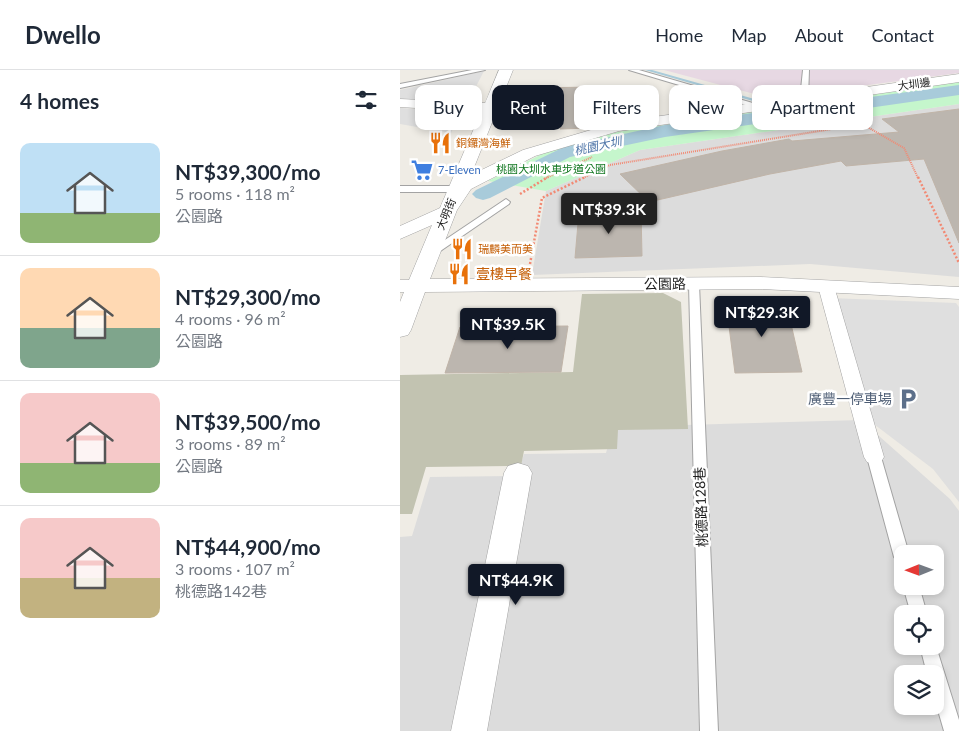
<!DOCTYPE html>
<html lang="en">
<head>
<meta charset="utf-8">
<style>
  :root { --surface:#fff; --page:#f6f6f7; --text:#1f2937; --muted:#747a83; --line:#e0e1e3; --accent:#111827 }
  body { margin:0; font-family:Lato,"Noto Sans TC",sans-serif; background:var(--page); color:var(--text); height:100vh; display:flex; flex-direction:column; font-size:19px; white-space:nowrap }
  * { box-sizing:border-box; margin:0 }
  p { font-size:16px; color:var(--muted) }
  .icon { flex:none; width:28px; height:28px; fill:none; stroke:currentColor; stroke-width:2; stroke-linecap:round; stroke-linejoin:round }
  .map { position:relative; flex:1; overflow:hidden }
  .side { display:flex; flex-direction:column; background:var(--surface); width:400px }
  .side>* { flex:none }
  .banner { position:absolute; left:15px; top:15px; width:469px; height:45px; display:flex; gap:10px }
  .needle { width:32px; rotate:269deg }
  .fabs { position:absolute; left:494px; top:475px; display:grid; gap:10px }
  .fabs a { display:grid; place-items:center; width:50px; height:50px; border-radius:10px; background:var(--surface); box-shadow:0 2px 8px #0003; font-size:25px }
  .price { position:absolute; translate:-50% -42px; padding:0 11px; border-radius:5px; background:var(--accent); color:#fff; font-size:16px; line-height:32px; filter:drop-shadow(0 1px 2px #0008) }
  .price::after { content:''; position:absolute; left:50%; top:30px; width:15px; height:11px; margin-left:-8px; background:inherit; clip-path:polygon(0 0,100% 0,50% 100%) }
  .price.on { background:#222; color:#fff }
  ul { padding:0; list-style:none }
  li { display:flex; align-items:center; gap:15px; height:125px; padding:0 20px }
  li+li { border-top:1px solid var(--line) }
  li span { display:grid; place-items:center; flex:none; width:140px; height:100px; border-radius:10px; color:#555 }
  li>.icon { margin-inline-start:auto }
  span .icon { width:60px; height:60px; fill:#fffc; stroke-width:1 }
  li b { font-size:21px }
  h2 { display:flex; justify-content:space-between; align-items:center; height:60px; padding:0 20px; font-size:21px }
  .pill { padding:0 18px; border-radius:10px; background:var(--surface); box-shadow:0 2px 8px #0003; font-size:18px; line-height:45px }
  .pill.on { background:var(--accent); color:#fff }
  header { display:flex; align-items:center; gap:30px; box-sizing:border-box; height:70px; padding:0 25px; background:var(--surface); border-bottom:1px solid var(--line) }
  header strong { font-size:24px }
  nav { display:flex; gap:28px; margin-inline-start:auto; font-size:18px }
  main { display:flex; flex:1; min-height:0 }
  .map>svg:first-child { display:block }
  .residential { fill:#dcdcdc; fill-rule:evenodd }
  .industrial { fill:#e7d8e3 }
  .construction { fill:#c2c3b1 }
  .park { fill:#c5f6cc }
  .pitch { fill:#88d9bf }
  .parking { fill:#dfdfdf }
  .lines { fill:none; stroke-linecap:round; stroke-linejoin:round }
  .stream { fill:#a8cbda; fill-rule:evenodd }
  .canal { fill:#a8cbda; fill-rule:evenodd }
  .building { fill:#bcb6af; stroke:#c0b4a8 }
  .service-casing { stroke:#a3a3a3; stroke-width:2 }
  .pedestrian-casing { stroke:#a3a3a3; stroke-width:1 }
  .minor-casing { stroke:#a3a3a3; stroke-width:1 }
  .path-far1 { stroke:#f28973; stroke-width:2; stroke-dasharray:1 1; stroke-linecap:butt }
  .path { stroke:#f28973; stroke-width:2.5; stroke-dasharray:2 2; stroke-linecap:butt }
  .service { fill:#fff; fill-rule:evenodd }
  .pedestrian { fill:#fff; fill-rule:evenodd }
  .minor { fill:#fff; fill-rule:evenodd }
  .labels { text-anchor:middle; stroke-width:5; stroke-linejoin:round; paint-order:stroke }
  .far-street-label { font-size:11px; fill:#1f1f1f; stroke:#fff }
  .far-food-label { font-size:11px; fill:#c56008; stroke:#fff; text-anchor:start }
  .far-park-label { font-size:11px; fill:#127721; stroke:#fff }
  .far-shop-label { font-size:11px; fill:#366cbe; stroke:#fff; text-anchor:start }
  .far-water-label { font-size:12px; font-style:italic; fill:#5076a9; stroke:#fff }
  .food-label { font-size:14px; fill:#c56008; stroke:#fff; text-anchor:start }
  .street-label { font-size:14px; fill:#1f1f1f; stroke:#fff }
  .service-label { font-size:14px; fill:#4e5e75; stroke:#fff; text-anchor:end }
</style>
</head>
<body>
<header>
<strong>Dwello</strong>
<nav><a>Home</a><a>Map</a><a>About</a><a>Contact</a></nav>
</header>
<main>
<section class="side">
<h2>4 homes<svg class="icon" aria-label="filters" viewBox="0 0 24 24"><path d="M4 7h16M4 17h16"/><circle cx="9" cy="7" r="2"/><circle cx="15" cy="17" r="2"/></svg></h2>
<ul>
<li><span style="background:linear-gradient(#bfe0f5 70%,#8fb573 0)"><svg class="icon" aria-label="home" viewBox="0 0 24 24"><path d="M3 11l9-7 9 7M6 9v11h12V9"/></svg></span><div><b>NT$39,300/mo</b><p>5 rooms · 118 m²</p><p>公園路</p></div></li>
<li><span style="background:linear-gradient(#ffd9b3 60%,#7fa58c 0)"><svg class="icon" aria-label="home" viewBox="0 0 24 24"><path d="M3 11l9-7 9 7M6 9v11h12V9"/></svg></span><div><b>NT$29,300/mo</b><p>4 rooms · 96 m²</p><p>公園路</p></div></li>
<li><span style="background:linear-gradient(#f6c9c9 70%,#8fb573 0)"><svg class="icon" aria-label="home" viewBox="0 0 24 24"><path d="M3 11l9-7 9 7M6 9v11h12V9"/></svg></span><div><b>NT$39,500/mo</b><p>3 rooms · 89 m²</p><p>公園路</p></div></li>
<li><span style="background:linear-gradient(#f6c9c9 60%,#c2b280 0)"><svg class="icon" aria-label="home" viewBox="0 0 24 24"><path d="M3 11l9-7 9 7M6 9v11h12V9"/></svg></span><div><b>NT$44,900/mo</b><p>3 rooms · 107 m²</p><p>桃德路142巷</p></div></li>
</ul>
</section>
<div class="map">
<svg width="559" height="661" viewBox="0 0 559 661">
  <rect width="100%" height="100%" fill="#efece5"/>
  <path class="residential" d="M559 34V207L410 194 132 205 146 121 240 80Z
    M461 350 550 429 559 441V661H0V467L12 466 30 407 117 406 124 384 206 383 213 357ZM502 484H535V516H502ZM502 544H535V576H502ZM502 604H535V636H502Z"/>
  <path class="industrial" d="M264 0H559V3L370 28Z"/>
  <path class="construction" d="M263 223 281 232 288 359 218 360 217 379 124 381 121 396 26 397 12 444H0V305L173 302 182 224Z"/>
  <path class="park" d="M559 12V34L240 80 146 121 88 111 144 83 217 62Z"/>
  <path class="pitch" d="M248 16V40H210L212 17Z"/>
  <path class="parking" d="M84 1 68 32 0 29V20Z
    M0 38 61 41 51 63 0 54Z
    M430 228 556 233 559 237V432L533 399 462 345Z"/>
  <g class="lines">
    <path class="stream" d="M245 0H252L375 35 370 36Z
      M390 38 400 41 401 42 398 44 388 41 387 40Z"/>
    <path class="canal" d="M559 15V25L265 67 170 87 90 128 83 130 76 128 72 124 76 120 164 77 265 55Z"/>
  </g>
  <path class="building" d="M197 17 192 58 160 59 162 48H115L125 18Z
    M559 39V173L524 89 446 96 441 91 370 104 249 132 220 104 322 81 389 69 392 71 499 62 482 49Z
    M241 141 242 186 175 188 179 142Z
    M386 232 402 302 335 303 326 233Z
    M168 256 161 302 45 303 60 257Z"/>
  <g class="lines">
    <g class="service-casing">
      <path id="service" d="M72 0H85L0 18V14Z
        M229 0H239L363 36 356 38Z
        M403 0H409L408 29 404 31 400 29Z
        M423 25H427L453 44 446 46 423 27Z
        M0 116H56L60 119 56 122H0Z
        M106 129 110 132 109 134 33 186H27V182Z
        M294 211 299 214 318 661H300L289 214Z
        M474 382 479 384 481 387 509 484H502V493L497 491 494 487 467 387 469 384Z
        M503 516H519L527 544H511Z
        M535 573 559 650V661H544L535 630V604H527L520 576H535Z"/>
    </g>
    <g class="pedestrian-casing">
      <path id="pedestrian" d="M426 211 434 216 484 387 481 392 474 394 467 392 464 387 418 216Z"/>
    </g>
    <g class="minor-casing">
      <path id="minor" d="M99 0H113L71 105 123 80 218 52 559 4V12L219 61 135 86 71 119 57 140 30 209 361 207 559 217V229L361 219 25 222 11 260 8 265 0 267V232L4 222H0V210H9L32 155 0 169V156L40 138 81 42 0 37V29L85 33Z
        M118 393 128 396 132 403 87 661H51L104 403 108 396Z"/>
    </g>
    <path class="path-far1" d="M462 54 504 78 518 108
      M146 108 192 87
      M183 108 210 95 438 58"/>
    <path class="path" d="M518 107 559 193
      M120 124 148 107
      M130 194 142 128 185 107"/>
    <use href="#service" class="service"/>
    <use href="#pedestrian" class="pedestrian"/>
    <use href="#minor" class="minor"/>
  </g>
  <defs>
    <g id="restaurant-bare" transform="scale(1.725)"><path d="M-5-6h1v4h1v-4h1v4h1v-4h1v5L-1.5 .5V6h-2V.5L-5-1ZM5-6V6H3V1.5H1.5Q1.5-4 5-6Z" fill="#e8710a" stroke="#fff" stroke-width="2.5" paint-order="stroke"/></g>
    <g id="supermarket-bare" transform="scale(1.725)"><path d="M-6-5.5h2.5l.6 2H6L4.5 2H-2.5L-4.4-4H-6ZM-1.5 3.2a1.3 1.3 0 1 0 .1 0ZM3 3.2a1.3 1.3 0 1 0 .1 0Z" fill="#3f7fe0" stroke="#fff" stroke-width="2.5" paint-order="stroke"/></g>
    <g id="parking-bare" transform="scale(1.725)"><path d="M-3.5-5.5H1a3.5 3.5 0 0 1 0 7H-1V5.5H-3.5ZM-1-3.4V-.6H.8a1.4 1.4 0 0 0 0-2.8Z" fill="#5c6f8a" stroke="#fff" stroke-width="2.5" paint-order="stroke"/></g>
  </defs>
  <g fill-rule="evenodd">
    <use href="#restaurant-bare" x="40" y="73"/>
    <use href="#supermarket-bare" x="22" y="100"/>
    <use href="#restaurant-bare" x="62" y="179"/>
    <use href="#restaurant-bare" x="59" y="204"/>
    <use href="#parking-bare" x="508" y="329"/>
  </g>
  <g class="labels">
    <g class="far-street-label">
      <text transform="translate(514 14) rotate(-8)" y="4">大圳邊</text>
      <text transform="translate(46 144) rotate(-67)" y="4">大明街</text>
    </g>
    <g class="far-food-label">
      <text x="56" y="77">銅鑼灣海鮮</text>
      <text x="78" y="183">瑞麟美而美</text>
    </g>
    <g class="far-park-label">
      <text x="151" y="103">桃園大圳水車步道公園</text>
    </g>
    <g class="far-shop-label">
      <text x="38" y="104">7-Eleven</text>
    </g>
    <g class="far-water-label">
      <text transform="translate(198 76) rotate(-12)" y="4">桃園大圳</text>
    </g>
    <g class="food-label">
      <text x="76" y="209">壹樓早餐</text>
    </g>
    <g class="street-label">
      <text transform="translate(265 214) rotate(-1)" y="5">公園路</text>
      <text transform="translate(301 437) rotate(-92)" y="5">桃德路128巷</text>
    </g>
    <g class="service-label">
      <text x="492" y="334">廣豐一停車場</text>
    </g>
  </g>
</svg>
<div class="fabs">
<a><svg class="needle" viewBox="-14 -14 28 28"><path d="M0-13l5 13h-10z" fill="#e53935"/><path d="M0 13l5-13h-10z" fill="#747a83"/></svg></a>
<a><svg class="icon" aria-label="locate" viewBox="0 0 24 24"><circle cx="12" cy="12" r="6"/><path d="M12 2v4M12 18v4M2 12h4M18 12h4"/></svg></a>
<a><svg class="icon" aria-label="layers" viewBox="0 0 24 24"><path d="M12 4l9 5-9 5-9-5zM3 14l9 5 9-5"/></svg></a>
</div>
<b class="price on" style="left:209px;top:165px">NT$39.3K</b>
<b class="price" style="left:362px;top:268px">NT$29.3K</b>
<b class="price" style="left:108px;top:280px">NT$39.5K</b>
<b class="price" style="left:116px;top:536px">NT$44.9K</b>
<div class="banner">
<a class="pill">Buy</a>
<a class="pill on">Rent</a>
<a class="pill">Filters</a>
<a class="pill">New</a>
<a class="pill">Apartment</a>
</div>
</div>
</main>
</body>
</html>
